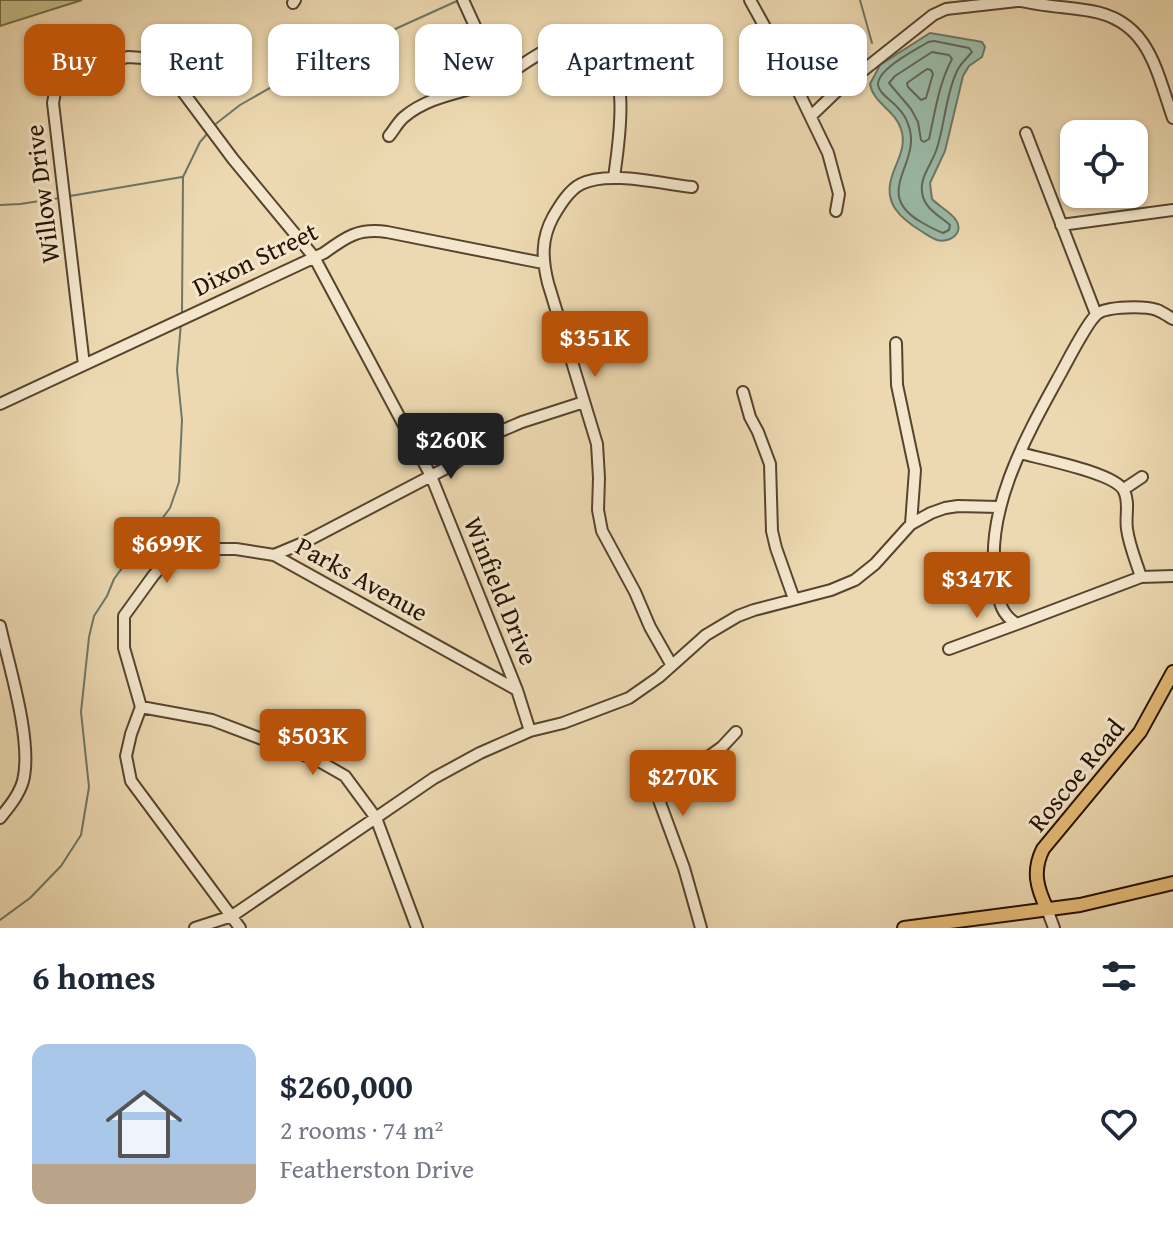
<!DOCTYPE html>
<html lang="en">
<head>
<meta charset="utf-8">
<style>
  :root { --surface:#fff; --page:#f2f2f3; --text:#1f2937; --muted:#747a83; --accent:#b45309 }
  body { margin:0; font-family:"Gentium Book Plus",serif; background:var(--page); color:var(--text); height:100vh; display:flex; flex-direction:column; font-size:30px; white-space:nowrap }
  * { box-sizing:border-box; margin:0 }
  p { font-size:26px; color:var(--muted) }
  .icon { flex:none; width:44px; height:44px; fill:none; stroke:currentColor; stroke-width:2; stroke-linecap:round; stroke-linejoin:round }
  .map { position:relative; height:928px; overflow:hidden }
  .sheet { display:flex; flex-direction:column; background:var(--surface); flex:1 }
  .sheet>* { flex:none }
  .guide { position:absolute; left:24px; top:24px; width:1126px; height:72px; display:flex; gap:16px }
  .buttons { position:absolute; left:1060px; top:120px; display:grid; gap:16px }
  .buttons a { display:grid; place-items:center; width:88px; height:88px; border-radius:16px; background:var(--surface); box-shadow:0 2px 6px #0004; font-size:40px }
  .price { position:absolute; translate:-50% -68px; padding:0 18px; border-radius:8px; background:var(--accent); color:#fff; font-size:26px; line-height:52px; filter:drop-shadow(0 2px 4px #0008) }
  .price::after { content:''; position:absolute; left:50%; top:48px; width:24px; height:18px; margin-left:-12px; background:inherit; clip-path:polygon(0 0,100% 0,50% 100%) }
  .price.current { background:#222; color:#fff }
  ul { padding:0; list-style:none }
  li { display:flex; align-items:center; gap:24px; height:200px; padding:0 32px }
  li span { display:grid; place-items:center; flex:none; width:224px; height:160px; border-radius:16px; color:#555 }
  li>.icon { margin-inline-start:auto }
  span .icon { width:96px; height:96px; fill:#fffc; stroke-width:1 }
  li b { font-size:34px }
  h2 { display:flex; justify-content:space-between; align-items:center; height:96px; padding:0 32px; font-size:34px }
  .pill { padding:0 28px; border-radius:16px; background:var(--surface); box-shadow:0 2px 6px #0004; font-size:28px; line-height:72px }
  .pill.current { background:var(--accent); color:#fff }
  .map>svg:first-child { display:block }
  .green { fill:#c0bd87; stroke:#746845; stroke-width:2 }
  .water { fill:#9abaa8; stroke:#6c7766; stroke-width:2 }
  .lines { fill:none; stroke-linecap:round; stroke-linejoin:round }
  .shore { stroke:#606656; stroke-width:2 }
  .stream { stroke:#6c7766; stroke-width:2 }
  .minor-casing { stroke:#58442e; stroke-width:14 }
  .major-casing { stroke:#271303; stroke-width:16 }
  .minor { stroke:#f3e6cc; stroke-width:10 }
  .major { stroke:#e6bc78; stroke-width:12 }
  .labels { text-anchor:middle; stroke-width:6; stroke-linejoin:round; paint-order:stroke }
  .street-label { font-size:26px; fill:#271303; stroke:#f3e6cc }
</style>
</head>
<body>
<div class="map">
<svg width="1173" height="928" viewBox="0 0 1173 928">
  <rect width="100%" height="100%" fill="#edd9b1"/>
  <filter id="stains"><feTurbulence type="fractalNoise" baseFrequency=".0025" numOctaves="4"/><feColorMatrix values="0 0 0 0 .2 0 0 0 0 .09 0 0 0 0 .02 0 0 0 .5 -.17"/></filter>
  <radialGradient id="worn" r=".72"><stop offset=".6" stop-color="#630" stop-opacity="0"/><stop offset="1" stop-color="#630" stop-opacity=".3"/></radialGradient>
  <path class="green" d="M0 0H82L0 26Z"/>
  <path class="water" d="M930 33 977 41 982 42 985 47 982 57 969 66 963 76 945 151 930 183 932 199C940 208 962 217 958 231 955 239 945 242 937 240 931 238 926 234 921 231 900 218 883 203 892 176 897 160 907 147 901 129 895 110 873 103 870 84L880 65Z"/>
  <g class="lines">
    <path class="shore" d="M934 41 969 48 972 52C967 58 960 64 957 71 945 96 945 126 936 151 931 165 920 177 922 192 924 209 939 215 950 225L949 230 943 233C935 230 928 226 921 222 870 192 924 163 908 124 906 118 902 112 898 108 893 101 879 94 878 85 877 69 916 50 928 42Z
      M932 52 949 55 952 59C939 83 935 112 929 139L924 142 921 140 918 122 911 109 889 83 895 76Z
      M927 69 931 70 933 74 926 98 921 100 908 87 907 83Z"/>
    <path class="stream" d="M860 0 872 43
      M213 126 240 105 289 77 457 1
      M70 196 182 177
      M0 205 20 204 60 198
      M182 313 183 177 200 142 207 134
      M0 920 30 898 61 866 81 835 89 787 81 712 89 637 94 616 107 596 114 579 128 560 145 542 170 508 179 482 182 420 177 370 181 323"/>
    <g class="minor-casing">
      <path id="minor" d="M463 0 499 79
        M750 0 766 29 774 41 828 153 839 194 836 211
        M1017 0C1041 6 1067 7 1091 11 1149 21 1156 70 1173 118
        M293 3 295 0
        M811 116 836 92 933 15 946 9 1017 1
        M1026 133 1096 314
        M389 136C394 130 398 122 404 117 430 95 464 93 495 81 517 71 536 52 559 45 571 41 583 41 594 46 634 63 618 144 614 178
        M1061 225 1173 210
        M1173 319C1168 316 1162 312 1157 310 1145 306 1107 306 1097 314 1088 321 1068 360 1062 371 1028 433 983 510 996 582 999 600 1000 614 1017 624L1141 577 1173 576
        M896 343 897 385 915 470 911 524
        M84 365 53 103 55 92 62 83 103 63 128 57 143 58 159 66 183 92 233 159 314 257 431 476 517 690 530 731
        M743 392 750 417 758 432 770 464 772 531 776 548 794 599
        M0 404 324 253C346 237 358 228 387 232L543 263
        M1020 453C1042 459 1116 473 1124 491 1130 503 1125 516 1127 529 1129 545 1136 561 1141 577
        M1124 489 1142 477
        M274 555 305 542 454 464 494 434 522 422 584 402
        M0 626C9 666 33 742 23 781 19 795 9 807 0 818
        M949 649 1017 624
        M671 664 650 627 635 592 602 531 598 510 599 478 597 444 548 283C542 259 541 239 553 217 560 205 569 190 581 184 608 170 662 184 692 187
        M141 707 212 720 317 760 345 776 376 818 417 928
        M1047 909 1054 928
        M195 928 232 916 434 778 480 753 530 731 563 723 629 698 659 677 706 635 738 616 754 610 831 590 855 580 875 564 911 524 931 513 945 508 958 506 999 507
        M240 928 131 781 126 756 131 734 141 707 124 648V616L153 576 164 563 184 552 204 549H236L274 555 517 690
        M701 928 684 868 659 800 661 791 722 747 736 732"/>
    </g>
    <g class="major-casing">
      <path id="major" d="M1047 909C1037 888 1032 871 1043 849L1140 732 1173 672
        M904 928 1080 905 1173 883"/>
    </g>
    <use href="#minor" class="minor"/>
    <use href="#major" class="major"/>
  </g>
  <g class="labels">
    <g class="street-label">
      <text transform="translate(42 194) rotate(-97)" y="9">Willow Drive</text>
      <text transform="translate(255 259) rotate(-26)" y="9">Dixon Street</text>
      <text transform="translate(362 579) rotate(29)" y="9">Parks Avenue</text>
      <text transform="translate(501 591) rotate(68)" y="9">Winfield Drive</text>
      <text transform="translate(1076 775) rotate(-51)" y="9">Roscoe Road</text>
    </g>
  </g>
  <rect width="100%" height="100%" filter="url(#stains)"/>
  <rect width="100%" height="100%" fill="url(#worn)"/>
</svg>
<div class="buttons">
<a><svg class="icon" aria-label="locate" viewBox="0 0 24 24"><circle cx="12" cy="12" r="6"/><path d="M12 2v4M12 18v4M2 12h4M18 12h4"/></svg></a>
</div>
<b class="price" style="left:595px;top:379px">$351K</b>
<b class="price current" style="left:451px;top:481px">$260K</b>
<b class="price" style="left:167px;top:585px">$699K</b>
<b class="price" style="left:977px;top:620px">$347K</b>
<b class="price" style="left:313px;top:777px">$503K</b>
<b class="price" style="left:683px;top:818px">$270K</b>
<div class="guide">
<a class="pill current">Buy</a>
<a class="pill">Rent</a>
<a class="pill">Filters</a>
<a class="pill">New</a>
<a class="pill">Apartment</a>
<a class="pill">House</a>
</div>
</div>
<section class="sheet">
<h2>6 homes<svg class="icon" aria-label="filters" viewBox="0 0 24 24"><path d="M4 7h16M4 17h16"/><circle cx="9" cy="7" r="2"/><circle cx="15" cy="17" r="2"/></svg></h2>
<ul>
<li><span style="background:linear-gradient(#a9c7e8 75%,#b9a48a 0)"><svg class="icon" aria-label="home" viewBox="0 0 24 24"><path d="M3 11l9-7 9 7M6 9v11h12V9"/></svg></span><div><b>$260,000</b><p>2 rooms · 74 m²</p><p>Featherston Drive</p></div><svg class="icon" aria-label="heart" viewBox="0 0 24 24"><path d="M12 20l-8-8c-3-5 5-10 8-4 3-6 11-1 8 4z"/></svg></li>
</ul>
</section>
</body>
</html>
